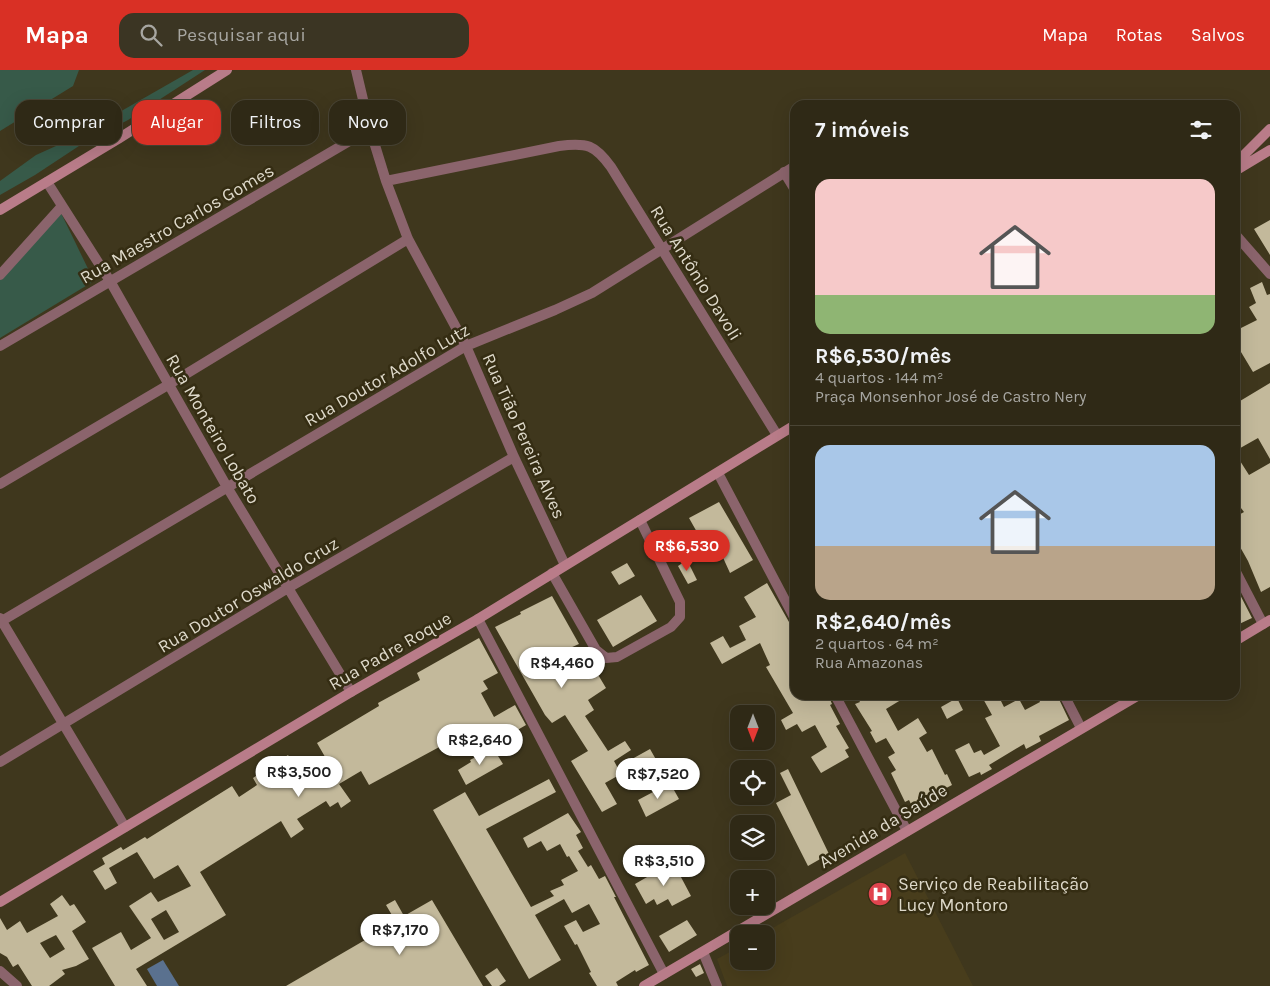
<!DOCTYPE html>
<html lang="pt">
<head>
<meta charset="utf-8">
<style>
  :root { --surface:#2f2916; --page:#3b3523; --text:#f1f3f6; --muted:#a7a6a1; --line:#4a4535; --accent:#d93025 }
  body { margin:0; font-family:Karla,sans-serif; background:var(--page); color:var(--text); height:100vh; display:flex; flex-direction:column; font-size:19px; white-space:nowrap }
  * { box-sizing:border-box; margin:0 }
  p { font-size:16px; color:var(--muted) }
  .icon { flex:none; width:28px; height:28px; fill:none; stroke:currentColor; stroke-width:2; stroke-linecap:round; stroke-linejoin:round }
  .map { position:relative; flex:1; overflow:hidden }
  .panel { position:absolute; left:790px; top:30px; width:450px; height:600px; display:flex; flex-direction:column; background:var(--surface); border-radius:15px; box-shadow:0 5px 20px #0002,0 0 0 1px var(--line) }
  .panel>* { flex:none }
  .guide { position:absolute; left:15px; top:30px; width:475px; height:45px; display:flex; gap:10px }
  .needle { width:32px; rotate:180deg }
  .tools { position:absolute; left:730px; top:635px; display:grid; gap:10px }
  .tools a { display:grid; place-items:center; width:45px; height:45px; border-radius:10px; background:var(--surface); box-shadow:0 5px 20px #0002,0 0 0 1px var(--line); font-size:25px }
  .price { position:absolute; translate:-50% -42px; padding:0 11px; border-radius:18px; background:#fff; color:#222; font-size:16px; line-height:32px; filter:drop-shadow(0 1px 2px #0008) }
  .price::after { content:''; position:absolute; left:50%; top:30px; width:15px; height:11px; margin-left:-8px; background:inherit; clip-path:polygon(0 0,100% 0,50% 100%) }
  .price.on { background:var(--accent); color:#fff }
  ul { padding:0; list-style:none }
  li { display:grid; align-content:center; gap:10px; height:265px; padding:0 25px }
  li+li { border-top:1px solid var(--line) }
  li span { display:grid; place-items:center; height:155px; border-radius:15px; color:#555 }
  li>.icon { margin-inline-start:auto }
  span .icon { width:90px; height:90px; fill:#fffc; stroke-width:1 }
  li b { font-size:21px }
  h2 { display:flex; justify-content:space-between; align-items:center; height:60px; padding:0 25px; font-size:21px }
  .pill { padding:0 18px; border-radius:15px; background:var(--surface); box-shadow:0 5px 20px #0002,0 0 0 1px var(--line); font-size:18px; line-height:45px }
  .pill.on { background:var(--accent); color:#fff }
  header { display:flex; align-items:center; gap:30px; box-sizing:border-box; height:70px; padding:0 25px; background:var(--accent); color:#fff }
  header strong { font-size:24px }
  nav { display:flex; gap:28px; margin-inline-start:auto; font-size:18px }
  .search { width:350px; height:45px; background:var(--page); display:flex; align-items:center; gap:12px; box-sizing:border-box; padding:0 18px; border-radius:15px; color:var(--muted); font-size:19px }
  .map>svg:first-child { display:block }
  .built { fill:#483d1c }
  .green { fill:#375a49 }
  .water { fill:#5a718f }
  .building { fill:#c3b99b; fill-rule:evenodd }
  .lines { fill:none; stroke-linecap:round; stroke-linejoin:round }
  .street { stroke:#8b646c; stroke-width:10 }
  .secondary { stroke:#b97c89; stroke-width:10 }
  .labels { text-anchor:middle; stroke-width:5; stroke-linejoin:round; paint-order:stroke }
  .street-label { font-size:18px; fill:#ded9ca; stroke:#352d13 }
  .poi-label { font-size:18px; fill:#ded9ca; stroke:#352d13; text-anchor:start }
</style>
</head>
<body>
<header>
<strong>Mapa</strong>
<div class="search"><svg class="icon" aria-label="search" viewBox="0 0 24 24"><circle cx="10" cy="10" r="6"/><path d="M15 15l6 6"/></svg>Pesquisar aqui</div>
<nav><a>Mapa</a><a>Rotas</a><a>Salvos</a></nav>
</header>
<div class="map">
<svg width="1270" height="916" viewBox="0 0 1270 916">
  <rect width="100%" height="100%" fill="#3f371d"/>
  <path class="built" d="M905 783 973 916H727L717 889 739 877V891H766V864H762Z"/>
  <path class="green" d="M0 0H79L73 16 0 61Z
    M193 0H205L128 50 82 74 35 105 0 125V111L36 85 76 67Z
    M61 143 94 211 0 268V210Z"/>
  <path class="water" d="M163 890 179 916H157L147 899Z"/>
  <path class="building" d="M1270 150V185L1254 159Z
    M1262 212 1267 225 1270 224V293L1253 302 1235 272V261L1257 250 1249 237 1256 233 1250 218Z
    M1270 313V389L1258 368 1235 381V334Z
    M1235 383 1249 405 1270 393V517L1261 522 1248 491 1235 468V447L1244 442 1238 434H1240L1235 426Z
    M719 432 753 490 730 503 720 481 711 487 689 448Z
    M687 490 697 510 688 514 678 496Z
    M627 493 635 506 619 515 611 502Z
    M767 513 789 552 795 557V625H828L832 634 830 635 840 654 836 656 849 678 845 680 849 687 821 703 811 687 827 677 815 655 802 662 797 654 786 660 781 650 793 643 766 597 770 595 760 573 722 594 710 573 723 566 730 578 746 570 739 556 756 547 744 527Z
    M1235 515 1252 548 1237 555 1235 550Z
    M641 525 657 551 613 577 597 550Z
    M552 526 579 574 561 582 571 601 584 593 591 606 597 603 606 618 588 630 594 640 585 646 608 681 625 671 631 680 614 691 621 704 605 713 617 734 602 742 571 691 588 681 565 645 552 653 545 645 495 557 521 544 520 542Z
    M479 568 498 603 483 611 488 619 481 623 494 647 515 635 526 655 492 675 480 655 369 715 361 701 339 714 351 731 341 738 338 732 330 737 326 731 297 749 304 759 291 768 281 751 200 802 226 845 136 899 147 916H115L92 878 121 862 131 880 151 868 129 836 151 822 158 832 191 816 178 795 154 809 137 782 109 798 117 813 105 820 93 801 105 794 102 788 121 777 123 780 145 767 147 769 232 716 239 727 257 715 253 708 288 685 303 709 328 692 317 673 379 636 378 633 420 610 417 603ZM166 840 179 862 164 870 151 849Z
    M856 625H909L886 639 898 661 918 648 927 663 919 668 927 682 932 679 945 705 947 704 952 715 912 736 909 730 905 732 891 703 896 700 888 687 895 683 886 668 876 673 870 662 872 661 855 634 860 632Z
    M981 625H998L1004 637 1019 629 1025 640 1040 632 1037 625H1057L1069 650 1039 666 1041 671 1026 679 1024 674 989 695 992 699 981 705 980 702 969 707 955 680 969 673 974 683 981 680 984 685 1000 676 985 648 992 645Z
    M957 628 963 640 947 649 941 637Z
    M493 678 503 694 466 715 458 700 471 692 470 690Z
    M650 679 658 693 639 703 632 689Z
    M788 699 829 784 808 796 776 733 791 725 780 703Z
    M549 709 556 722 486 759 531 837 554 826 550 821 564 815 561 810 578 801 569 786 567 787 560 774 547 781 541 771 528 778 523 768 568 743 581 762 576 765 583 778 578 781 588 797 591 795 599 809 605 806 616 827H614L649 895 636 902 635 900 616 912 618 916H597L589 903 591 902 577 874 575 875 564 856 576 850 583 862 600 854 589 834 572 843 564 829 535 845 561 890 529 909 433 740 465 722 479 746Z
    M670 713 679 729 646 747 638 730Z
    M673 792 691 826 672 836 668 829 657 835 654 829 646 834 635 814Z
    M62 825 70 836 74 834 86 852 72 861 89 889 76 896 62 900 65 904 49 916H32L18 894 13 897 7 887 0 883V848L7 860 20 851 27 863 58 846 50 834ZM56 865 65 879 50 888 40 873Z
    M395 830 404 846 432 830 483 916H286L396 852 386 835Z
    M687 850 697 865 669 882 659 866Z
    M700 894 704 903 696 907 691 899Z
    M497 898 506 911 499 916H492L485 906Z"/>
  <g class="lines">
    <path class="street" d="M356 0 370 59 386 111 408 169 466 276 514 387 565 495
      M784 102 795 120
      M386 111 559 76C587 72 595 75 611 97L777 365
      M47 112 110 211 227 417 351 622
      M1235 164 1270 204
      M0 205 62 136
      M0 276 370 59
      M718 403 795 549
      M0 414 168 315 408 169
      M1235 500 1263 554
      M552 503 596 580 606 588 617 587 671 557 680 547V532L640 450
      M0 548 125 757
      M478 549 664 904
      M0 552 466 276 555 240 592 223 795 96
      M835 625 907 761
      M1064 625 1081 658
      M0 692 288 518 514 387
      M703 882 717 916
      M0 901 17 916"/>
    <path class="secondary" d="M1235 94 1270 59
      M1235 101 1270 80
      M0 140 118 69 227 0
      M1235 571 1270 550
      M0 832 351 622 478 549 795 355
      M644 916 1139 625"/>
  </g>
  <defs>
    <g id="hospital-disc" transform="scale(1.25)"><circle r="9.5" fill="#e0444e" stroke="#352d13"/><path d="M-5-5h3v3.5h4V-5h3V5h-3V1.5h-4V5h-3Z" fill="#fff"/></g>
  </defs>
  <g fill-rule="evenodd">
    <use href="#hospital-disc" x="880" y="824"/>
  </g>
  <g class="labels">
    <g class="street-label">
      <text transform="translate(177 154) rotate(-30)" y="6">Rua Maestro Carlos Gomes</text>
      <text transform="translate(696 203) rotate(58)" y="6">Rua Antônio Davoli</text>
      <text transform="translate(387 305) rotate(-30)" y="6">Rua Doutor Adolfo Lutz</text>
      <text transform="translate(213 359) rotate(60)" y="6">Rua Monteiro Lobato</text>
      <text transform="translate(524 366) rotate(66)" y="6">Rua Tião Pereira Alves</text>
      <text transform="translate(248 525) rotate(-31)" y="6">Rua Doutor Oswaldo Cruz</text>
      <text transform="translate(390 581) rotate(-30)" y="6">Rua Padre Roque</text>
      <text transform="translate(883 756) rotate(-31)" y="6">Avenida da Saúde</text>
    </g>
    <g class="poi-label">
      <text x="898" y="820">Serviço de Reabilitação<tspan x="898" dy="21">Lucy Montoro</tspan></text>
    </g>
  </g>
</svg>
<div class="tools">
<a><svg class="needle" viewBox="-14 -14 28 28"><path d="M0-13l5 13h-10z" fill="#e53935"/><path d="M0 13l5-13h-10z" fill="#a7a6a1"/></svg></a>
<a><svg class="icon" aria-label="locate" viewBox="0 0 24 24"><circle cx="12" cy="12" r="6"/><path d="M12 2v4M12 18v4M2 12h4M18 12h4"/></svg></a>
<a><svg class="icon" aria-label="layers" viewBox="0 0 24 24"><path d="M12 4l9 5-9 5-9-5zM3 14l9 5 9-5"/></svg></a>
<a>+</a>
<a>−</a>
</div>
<b class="price on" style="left:687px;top:502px">R$6,530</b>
<b class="price" style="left:562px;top:619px">R$4,460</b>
<b class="price" style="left:480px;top:696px">R$2,640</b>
<b class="price" style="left:299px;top:728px">R$3,500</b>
<b class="price" style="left:658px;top:730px">R$7,520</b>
<b class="price" style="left:664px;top:817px">R$3,510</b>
<b class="price" style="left:400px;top:886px">R$7,170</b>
<div class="guide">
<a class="pill">Comprar</a>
<a class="pill on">Alugar</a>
<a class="pill">Filtros</a>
<a class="pill">Novo</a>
</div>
<section class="panel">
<h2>7 imóveis<svg class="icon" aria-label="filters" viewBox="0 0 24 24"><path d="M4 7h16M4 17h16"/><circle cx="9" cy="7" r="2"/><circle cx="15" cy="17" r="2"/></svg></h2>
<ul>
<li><span style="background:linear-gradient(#f6c9c9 75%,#8fb573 0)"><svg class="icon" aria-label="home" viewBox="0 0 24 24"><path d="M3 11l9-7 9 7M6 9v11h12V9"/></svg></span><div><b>R$6,530/mês</b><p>4 quartos · 144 m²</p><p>Praça Monsenhor José de Castro Nery</p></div></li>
<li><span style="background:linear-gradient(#a9c7e8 65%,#b9a48a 0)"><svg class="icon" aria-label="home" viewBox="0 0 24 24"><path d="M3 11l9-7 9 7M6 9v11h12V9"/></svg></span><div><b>R$2,640/mês</b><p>2 quartos · 64 m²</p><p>Rua Amazonas</p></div></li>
</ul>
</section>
</div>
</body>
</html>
